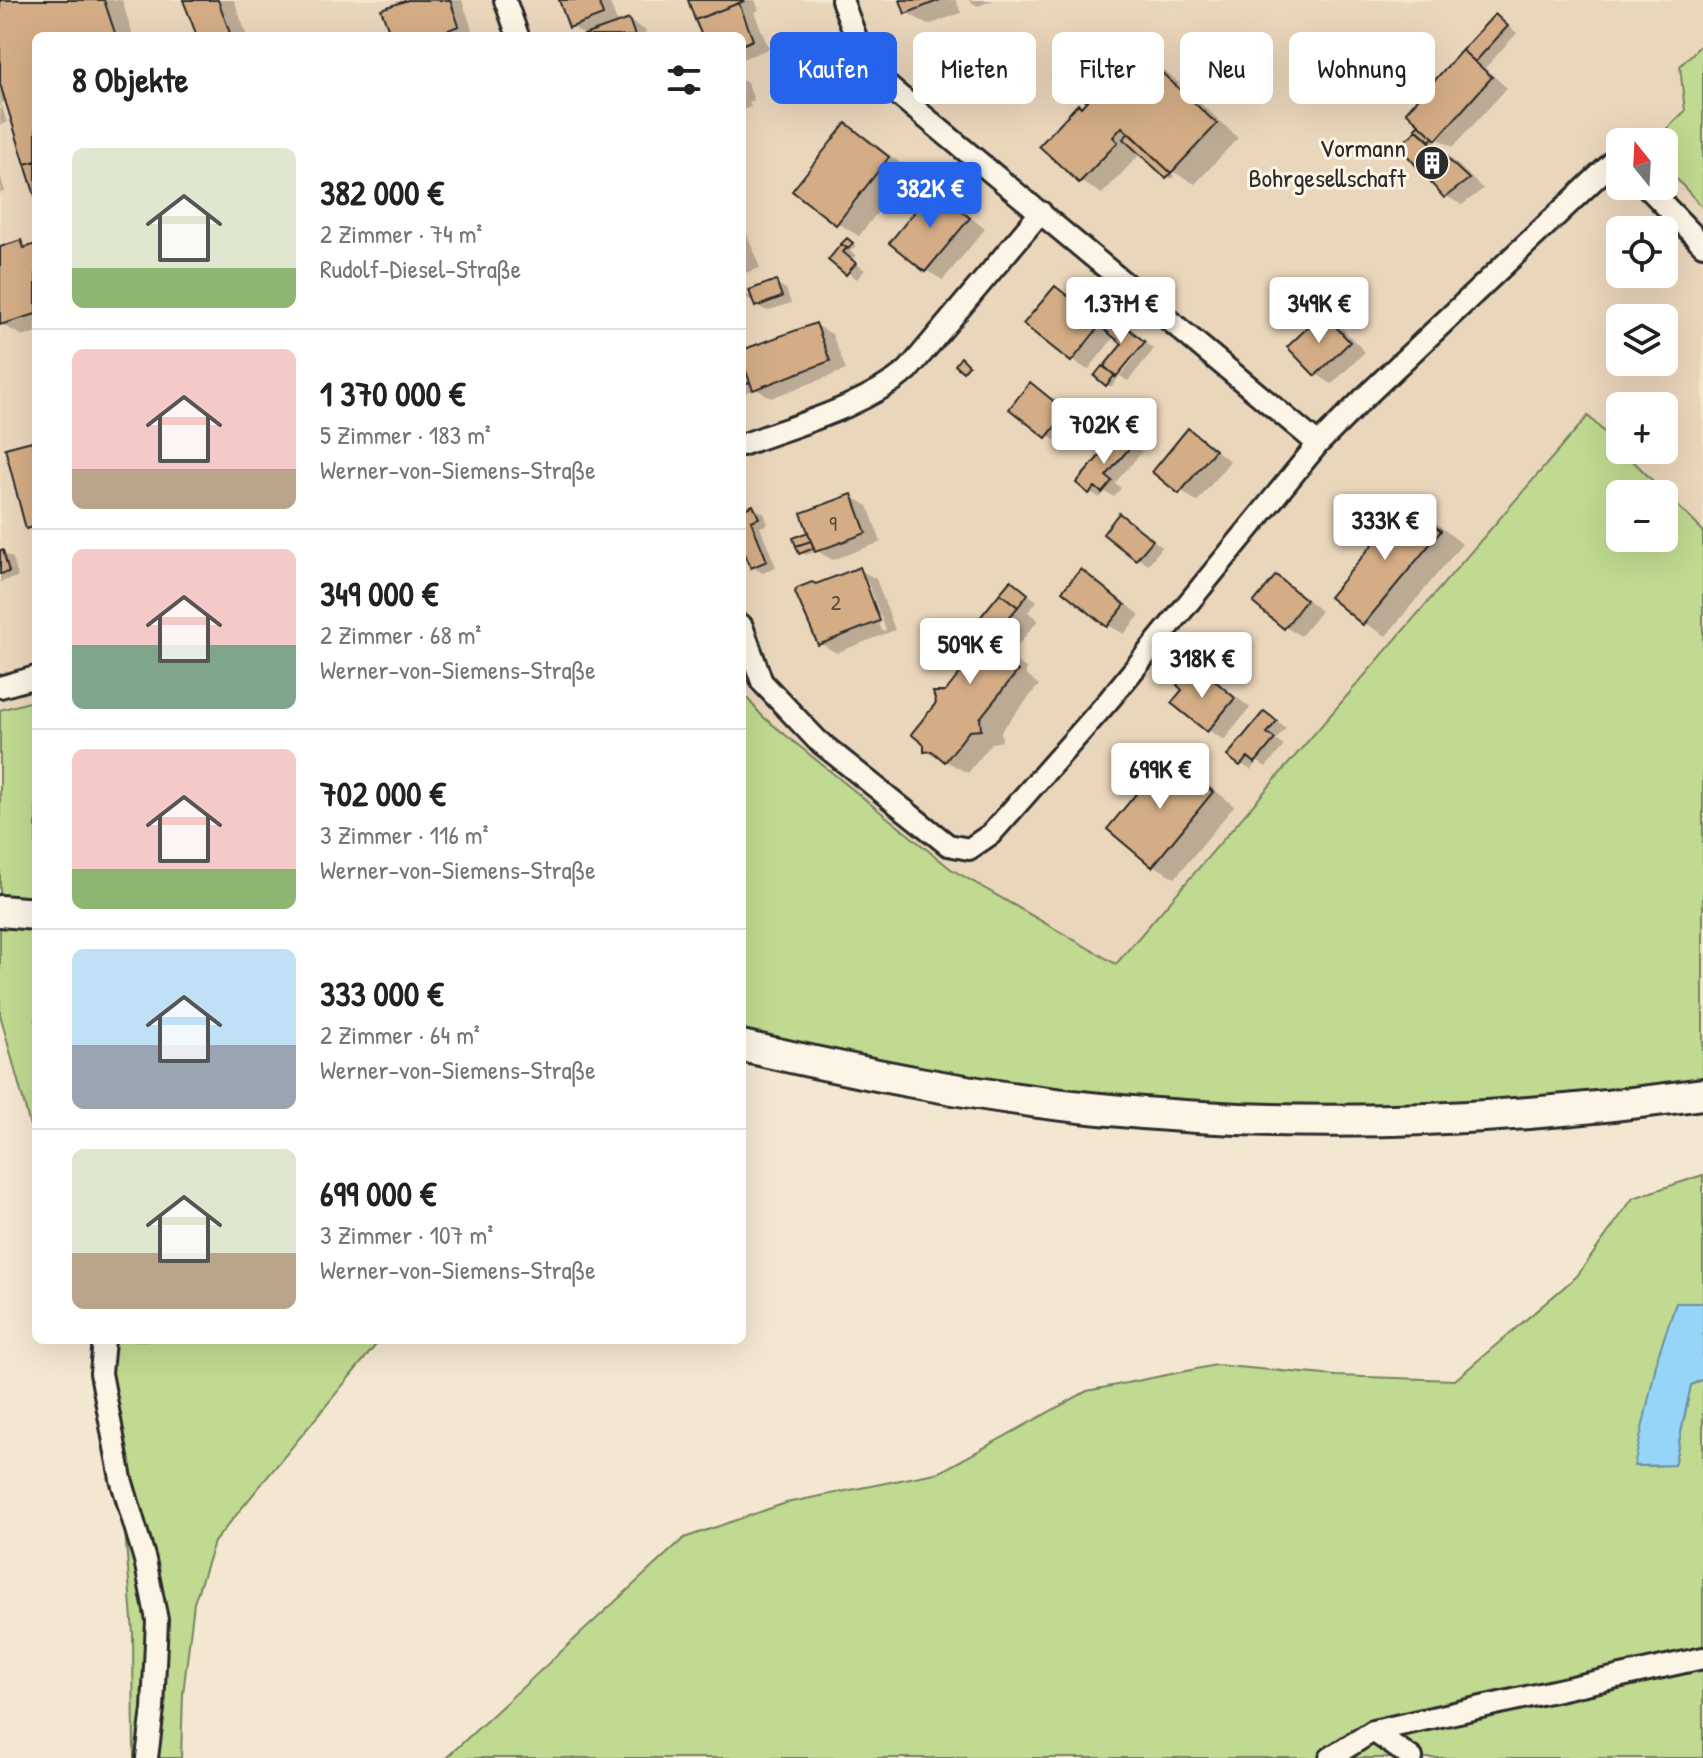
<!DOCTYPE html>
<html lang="de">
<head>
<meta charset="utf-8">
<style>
  :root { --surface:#fff; --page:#f6f6f6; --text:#222; --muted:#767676; --line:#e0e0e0; --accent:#2563eb }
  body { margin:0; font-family:"Patrick Hand",sans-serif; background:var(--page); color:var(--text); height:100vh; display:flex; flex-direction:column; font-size:30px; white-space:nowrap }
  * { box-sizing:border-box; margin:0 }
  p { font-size:26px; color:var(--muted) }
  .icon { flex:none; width:44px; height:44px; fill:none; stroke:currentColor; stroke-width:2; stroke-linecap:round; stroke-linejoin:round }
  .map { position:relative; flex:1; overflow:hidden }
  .drawer { position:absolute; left:32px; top:32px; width:714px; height:1312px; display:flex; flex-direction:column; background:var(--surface); border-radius:12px; box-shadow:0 8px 32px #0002 }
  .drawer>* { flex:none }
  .top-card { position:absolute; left:770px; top:32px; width:760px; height:72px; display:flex; gap:16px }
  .needle { width:52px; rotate:342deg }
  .controls { position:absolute; left:1606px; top:128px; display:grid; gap:16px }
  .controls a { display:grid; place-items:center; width:72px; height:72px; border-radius:12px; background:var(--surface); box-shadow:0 8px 32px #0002; font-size:40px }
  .price { position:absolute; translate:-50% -68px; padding:0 18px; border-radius:8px; background:#fff; color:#222; font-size:26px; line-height:52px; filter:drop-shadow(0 2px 4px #0008) }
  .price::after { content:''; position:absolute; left:50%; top:48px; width:24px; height:18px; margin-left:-12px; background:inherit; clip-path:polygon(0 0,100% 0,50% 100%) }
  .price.active { background:var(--accent); color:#fff }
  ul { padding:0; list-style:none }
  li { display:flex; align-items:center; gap:24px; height:200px; padding:0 40px }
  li+li { border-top:2px solid var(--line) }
  li span { display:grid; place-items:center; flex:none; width:224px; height:160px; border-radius:12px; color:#555 }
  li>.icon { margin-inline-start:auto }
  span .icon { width:96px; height:96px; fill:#fffc; stroke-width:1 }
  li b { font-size:34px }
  h2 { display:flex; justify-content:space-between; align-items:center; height:96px; padding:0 40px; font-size:34px }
  .tag { padding:0 28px; border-radius:12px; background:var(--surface); box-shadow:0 8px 32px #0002; font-size:28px; line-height:72px }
  .tag.active { background:var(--accent); color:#fff }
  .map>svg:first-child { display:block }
  .built { fill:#ead6bb; fill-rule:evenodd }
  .green { fill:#c0da91; stroke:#76825e; stroke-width:2; fill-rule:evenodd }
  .water { fill:#97d5f8; stroke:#6c91a6; stroke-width:2 }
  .shadow { fill:#0003; fill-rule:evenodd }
  .building { fill:#d4ad86; stroke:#2b2b2b; stroke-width:2 }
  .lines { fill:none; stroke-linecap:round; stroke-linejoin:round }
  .minor-casing { stroke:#2b2b2b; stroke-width:26 }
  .highway-casing { stroke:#2b2b2b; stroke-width:36 }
  .minor { stroke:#fcf5e5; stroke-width:20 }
  .highway { stroke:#fcf5e5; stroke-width:30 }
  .labels { text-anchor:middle; stroke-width:6; stroke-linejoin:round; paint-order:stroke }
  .number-label { font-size:22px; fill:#554c42 }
  .poi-label { font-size:26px; fill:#2b2b2b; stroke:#fcf5e5; text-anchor:end }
</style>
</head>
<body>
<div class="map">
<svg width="1703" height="1758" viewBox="0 0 1703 1758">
  <rect width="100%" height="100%" fill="#f4e7d2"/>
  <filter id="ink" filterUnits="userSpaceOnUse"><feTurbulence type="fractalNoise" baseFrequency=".0125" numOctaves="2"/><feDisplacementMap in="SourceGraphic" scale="16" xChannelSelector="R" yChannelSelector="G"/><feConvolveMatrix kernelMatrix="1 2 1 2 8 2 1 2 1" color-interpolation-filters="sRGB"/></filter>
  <g filter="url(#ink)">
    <path class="built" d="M0 0H1703V531L1622 450H1664V406H1620V448L1587 416 1116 964 951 869 762 716 743 695 742 36H36V700L0 710ZM1620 142H1664V186H1620ZM1620 230H1664V274H1620ZM1620 318H1664V362H1620Z"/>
    <path class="green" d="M1703 43V208L1664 165V142H1653L1685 111 1680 66Z
      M1588 416 1703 531V1081L1516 1104 1238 1108 1106 1098 964 1079 742 1035V692L762 716 951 869 1116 964ZM1620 494H1664V538H1620Z
      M36 700V903L0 900V710Z
      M0 920 36 924V1148L0 1014Z
      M1703 1175V1303H1676L1658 1356 1635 1466 1674 1465 1691 1385 1703 1379V1758H446L684 1538 786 1503 940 1472 1087 1391 1216 1365 1336 1376 1455 1380 1577 1276 1633 1198Z
      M113 1340H380L214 1542 194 1603 183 1694 181 1758H134L133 1633 121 1479 109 1371Z"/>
    <path class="water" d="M1676 1303H1703V1379L1691 1385 1674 1465 1634 1466 1658 1356Z"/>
    <path class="shadow" d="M0 0H122L133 36H36V192L7 101 1 103 7 123 0 125Z
      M185 0H234L247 36H199Z
      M414 0H462L474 35 393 36Z
      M561 0H609L618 25 629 21 645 30 647 36H587L571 26Z
      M690 0H755L759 10 754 12 769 49 742 59V36H704Z
      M902 0H956L961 13 928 25 906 12Z
      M968 0H994L978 6Z
      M1496 16 1517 33 1485 68 1507 88 1453 147 1438 139 1435 143 1483 189 1462 205 1446 196 1402 146 1420 130Z
      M1132 47 1154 60 1238 138 1195 184 1170 170 1168 171 1174 176 1172 179 1167 177 1141 153 1102 194 1080 181 1082 109Z
      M742 80 747 83 754 100 749 102 751 107 742 110Z
      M846 125 868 138 910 171 859 236 837 223Z
      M0 175 5 191 0 193Z
      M934 191 950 200 985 229 943 280 927 271 892 242Z
      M742 221 760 268 742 274Z
      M21 242 31 248 36 246V333L23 336 1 324 0 319V249Z
      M852 243 856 246 850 251 856 255 852 260 865 270 857 279 831 260Z
      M775 283 786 289 791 303 767 311 756 305 755 301 748 299 746 295 753 296Z
      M1055 288 1071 297 1104 324 1110 316 1143 341 1125 344 1115 336 1088 370 1072 360Z
      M1323 315 1339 325 1365 352 1332 384 1316 374Z
      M816 325 832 334 846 370 771 398 756 389 742 394V352Z
      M1146 343 1154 349 1128 381 1120 376 1111 387 1107 384 1102 369 1118 378Z
      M1030 385 1082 422 1063 446 1011 408Z
      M1188 430 1230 461 1197 502 1155 471Z
      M1120 436 1142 452 1115 483 1121 488 1114 497 1105 492 1100 498 1090 492Z
      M31 443 36 446V532L28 528Z
      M851 496 868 506 881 542 833 560 817 551 806 555 801 552 810 534Z
      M1408 505 1430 518 1462 544 1386 636 1364 623Z
      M753 507 764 513 768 524 760 527 776 567 763 573 752 567 742 541V512Z
      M1130 522 1162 547 1148 565 1105 534Z
      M0 552 13 558 18 577 0 582Z
      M860 570 876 579 895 630 836 653 820 643ZM863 580H867L886 630 882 631Z
      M1081 572 1097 581 1140 615 1124 634 1108 625Z
      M1276 578 1292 587 1321 611 1301 636 1285 627Z
      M1012 582 1037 601 1028 612 1038 620 1016 648 1017 662 1026 668V675L1039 685 1001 731 1002 741 992 743 968 773 926 751 946 694 979 652Z
      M1200 671 1216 680 1250 708 1224 740 1208 730 1190 683Z
      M1265 714 1286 728 1276 740 1284 746 1266 767 1258 762 1251 770 1241 764Z
      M1169 758 1191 770 1234 806 1175 878 1153 865Z"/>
    <path class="building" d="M0 0H104L116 36H36V161L25 164 0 84Z
      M183 0H218L231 36H197Z
      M408 0H450L459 26 432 36H391L381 9Z
      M559 0H598L603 15 569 28Z
      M688 0H743L744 1 695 20Z
      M900 0H940L905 14Z
      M739 3 753 40 742 45V36H702L695 20Z
      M1495 14 1508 26 1475 62 1462 50Z
      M629 19 635 36H581Z
      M1132 45 1217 124 1171 173 1122 127 1113 137 1118 142 1079 183 1039 146 1078 104 1081 107 1090 97 1086 93Z
      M1462 50 1492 77 1436 140 1406 112Z
      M846 123 889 157 836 225 792 191Z
      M1419 124 1433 137 1430 141 1415 128Z
      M1417 130 1469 179 1444 198 1399 146Z
      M1129 133 1171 173 1166 178 1123 139Z
      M36 161V199L25 164Z
      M934 188 970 218 925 272 889 243Z
      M847 238 853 243 848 249 841 244Z
      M21 240 24 248 36 244V314L0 325V247Z
      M841 244 847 248 843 252 856 263 846 275 828 260Z
      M776 280 782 297 755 307 749 290Z
      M1055 286 1102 323 1071 362 1023 324Z
      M1323 313 1350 342 1315 376 1287 347Z
      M1110 314 1145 342 1116 377 1104 366 1122 344 1100 326Z
      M816 323 830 361 753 390 742 360V350Z
      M961 357 969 365 963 372 955 365Z
      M742 360 750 382 742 385Z
      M1102 366 1115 375 1106 386 1094 376Z
      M1030 382 1067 412 1046 438 1009 409Z
      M1188 428 1215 450 1179 494 1152 472Z
      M1119 433 1132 445 1106 476 1112 481 1102 493 1095 487 1089 494 1076 483Z
      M32 441 36 457V526L26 529 5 448Z
      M852 494 866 533 815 552 801 513Z
      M1407 503 1441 531 1363 625 1329 597 1373 544 1368 540 1367 531 1375 521H1383L1388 526Z
      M753 505 759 518 751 521 767 561 751 568 742 547V510Z
      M1119 513 1153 540 1136 560 1103 534Z
      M808 532 811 541 796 546 793 538Z
      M811 541 814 548 799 554 796 546Z
      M0 550H3L9 572 0 574Z
      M860 567 880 621 818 645 795 592 797 588 812 582 816 584Z
      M1081 569 1125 605 1107 627 1062 591Z
      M1276 575 1306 600 1284 629 1253 603Z
      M1011 580 1028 594 1018 607 1000 593Z
      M1000 593 1018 607 994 635 995 654 1005 653 1004 660 1018 671 980 718 981 730 969 731 945 762 932 751 924 752V745L911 734 936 703 933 692H945L976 653 961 641Z
      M1200 668 1235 698 1207 732 1171 703 1182 690 1177 685 1183 677 1189 682Z
      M1264 711 1277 721 1267 733 1275 739 1255 763 1248 757 1240 766 1227 756Z
      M1168 755 1213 792 1152 867 1107 829Z"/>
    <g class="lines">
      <g class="minor-casing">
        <path id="minor" d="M505 0 518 36
          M842 0 864 59 872 73 1318 444
          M1646 186 1703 245
          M742 445C798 424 861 408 908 370L1041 212
          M742 626 762 682 817 740 948 845 969 849 991 834 1109 700 1318 444 1364 398 1618 157 1620 159
          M0 687 36 677
          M104 1340 101 1373 121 1479 145 1560 157 1620 153 1709 147 1758
          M1373 1731 1412 1758
          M1330 1758 1373 1731 1703 1658"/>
      </g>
      <g class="highway-casing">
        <path id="highway" d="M0 911 36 914
          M742 1046C860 1073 979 1097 1100 1109 1301 1130 1503 1122 1703 1094"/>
      </g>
      <use href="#minor" class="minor"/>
      <use href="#highway" class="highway"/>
    </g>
  </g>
  <defs>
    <g id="building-disc" transform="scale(1.8)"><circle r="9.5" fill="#2b2b2b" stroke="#fcf5e5"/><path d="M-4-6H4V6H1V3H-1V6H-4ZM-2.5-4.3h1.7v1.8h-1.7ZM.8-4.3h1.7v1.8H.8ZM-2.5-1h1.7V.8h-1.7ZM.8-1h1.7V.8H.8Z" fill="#fff"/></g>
  </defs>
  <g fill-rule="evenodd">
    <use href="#building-disc" x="1432" y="163"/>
  </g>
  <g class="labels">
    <g class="number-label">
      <text x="833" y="531">9</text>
      <text x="836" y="610">2</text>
    </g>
    <g class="poi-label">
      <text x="1406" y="157">Vormann<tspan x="1406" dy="30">Bohrgesellschaft</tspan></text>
    </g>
  </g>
</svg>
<div class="controls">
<a><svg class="needle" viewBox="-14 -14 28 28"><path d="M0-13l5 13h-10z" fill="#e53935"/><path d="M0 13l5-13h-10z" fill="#767676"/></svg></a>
<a><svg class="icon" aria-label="locate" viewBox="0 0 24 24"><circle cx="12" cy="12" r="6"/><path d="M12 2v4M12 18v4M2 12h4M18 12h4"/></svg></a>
<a><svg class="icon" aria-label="layers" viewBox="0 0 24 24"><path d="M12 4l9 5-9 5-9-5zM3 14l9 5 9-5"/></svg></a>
<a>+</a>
<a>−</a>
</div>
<b class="price active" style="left:930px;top:230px">382K €</b>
<b class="price" style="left:1121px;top:345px">1.37M €</b>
<b class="price" style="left:1319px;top:345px">349K €</b>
<b class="price" style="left:1104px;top:466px">702K €</b>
<b class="price" style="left:1385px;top:562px">333K €</b>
<b class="price" style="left:970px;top:686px">509K €</b>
<b class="price" style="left:1202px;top:700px">318K €</b>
<b class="price" style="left:1160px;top:811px">699K €</b>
<div class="top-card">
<a class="tag active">Kaufen</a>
<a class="tag">Mieten</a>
<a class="tag">Filter</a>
<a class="tag">Neu</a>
<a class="tag">Wohnung</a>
</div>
<section class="drawer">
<h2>8 Objekte<svg class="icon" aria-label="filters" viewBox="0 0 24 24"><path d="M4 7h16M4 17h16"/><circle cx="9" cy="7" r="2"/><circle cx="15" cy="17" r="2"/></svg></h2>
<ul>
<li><span style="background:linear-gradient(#dfe7d0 75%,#8fb573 0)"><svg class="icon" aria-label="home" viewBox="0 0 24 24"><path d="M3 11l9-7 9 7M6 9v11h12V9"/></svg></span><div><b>382 000 €</b><p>2 Zimmer · 74 m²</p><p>Rudolf-Diesel-Straße</p></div></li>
<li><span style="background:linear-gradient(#f6c9c9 75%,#b9a48a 0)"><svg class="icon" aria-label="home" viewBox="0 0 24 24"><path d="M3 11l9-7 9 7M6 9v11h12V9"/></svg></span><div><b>1 370 000 €</b><p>5 Zimmer · 183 m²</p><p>Werner-von-Siemens-Straße</p></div></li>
<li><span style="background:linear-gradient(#f6c9c9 60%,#7fa58c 0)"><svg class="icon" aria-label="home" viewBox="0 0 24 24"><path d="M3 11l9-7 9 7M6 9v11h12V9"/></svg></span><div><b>349 000 €</b><p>2 Zimmer · 68 m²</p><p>Werner-von-Siemens-Straße</p></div></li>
<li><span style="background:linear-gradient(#f6c9c9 75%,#8fb573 0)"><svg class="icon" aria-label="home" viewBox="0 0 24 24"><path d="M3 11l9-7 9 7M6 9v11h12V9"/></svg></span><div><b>702 000 €</b><p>3 Zimmer · 116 m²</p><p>Werner-von-Siemens-Straße</p></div></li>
<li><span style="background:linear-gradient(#bfe0f5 60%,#9aa5b1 0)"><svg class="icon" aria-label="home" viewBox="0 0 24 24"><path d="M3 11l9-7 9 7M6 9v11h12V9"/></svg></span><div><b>333 000 €</b><p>2 Zimmer · 64 m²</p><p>Werner-von-Siemens-Straße</p></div></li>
<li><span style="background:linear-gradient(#dfe7d0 65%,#b9a48a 0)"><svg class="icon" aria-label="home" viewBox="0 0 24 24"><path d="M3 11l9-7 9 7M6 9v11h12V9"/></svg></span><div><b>699 000 €</b><p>3 Zimmer · 107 m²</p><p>Werner-von-Siemens-Straße</p></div></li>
</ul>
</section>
</div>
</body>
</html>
